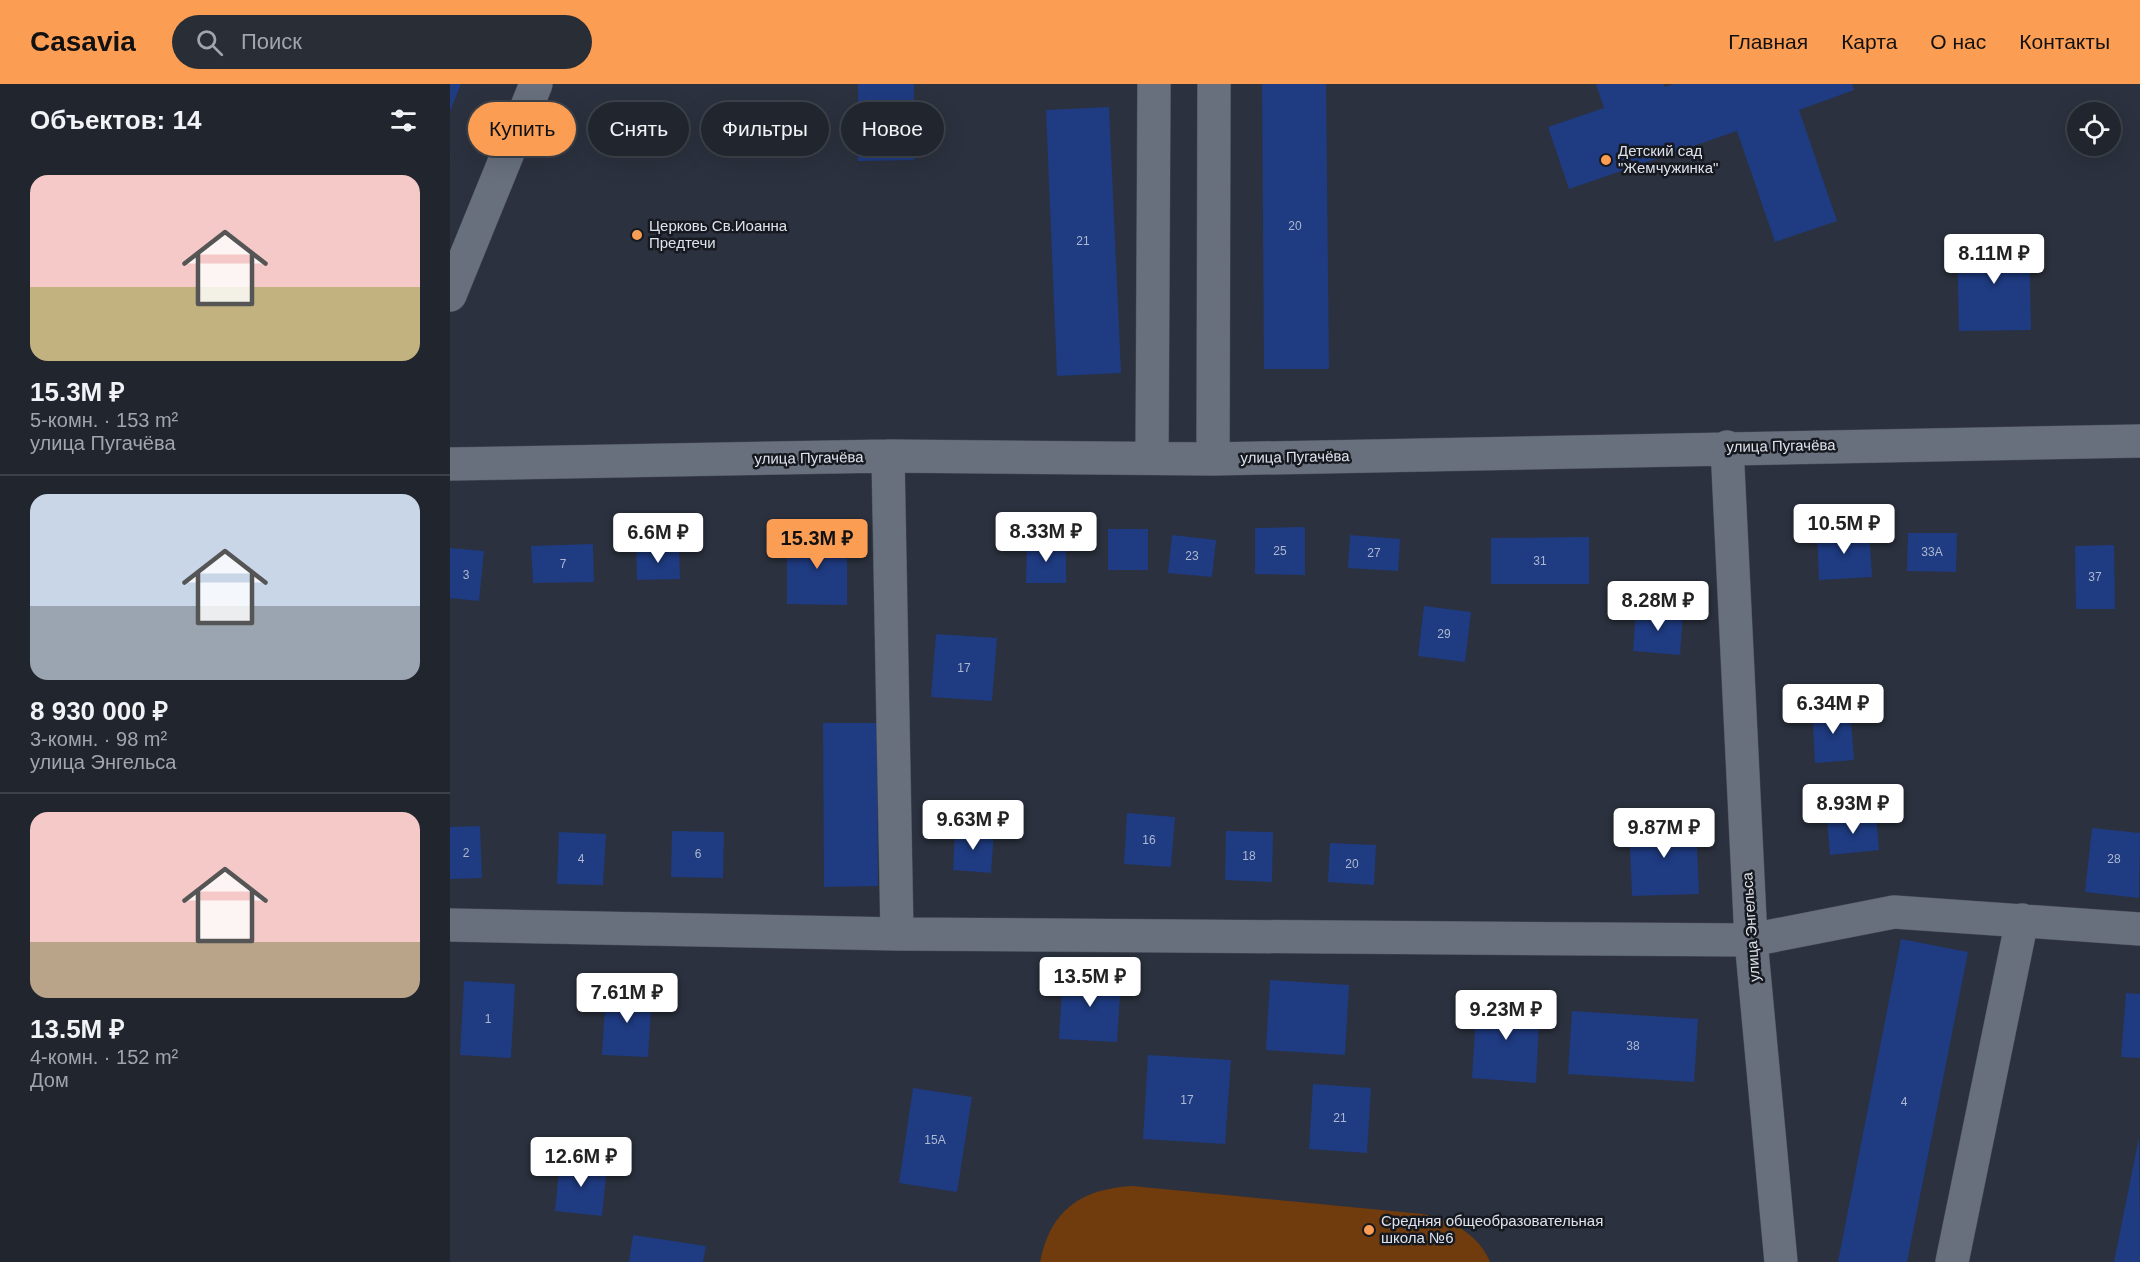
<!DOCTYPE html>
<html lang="ru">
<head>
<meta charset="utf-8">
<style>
  :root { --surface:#20252e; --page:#282d36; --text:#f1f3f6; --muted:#a2a5aa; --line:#3d424a; --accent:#fc9d54 }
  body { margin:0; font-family:Arial,sans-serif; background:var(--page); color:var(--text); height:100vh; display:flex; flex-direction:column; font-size:22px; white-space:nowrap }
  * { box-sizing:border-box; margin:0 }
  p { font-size:20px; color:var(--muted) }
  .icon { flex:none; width:33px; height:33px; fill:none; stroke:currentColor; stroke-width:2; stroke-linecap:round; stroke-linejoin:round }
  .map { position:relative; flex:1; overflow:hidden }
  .panel { display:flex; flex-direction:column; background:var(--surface); width:450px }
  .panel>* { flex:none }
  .hud { position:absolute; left:18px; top:18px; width:570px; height:54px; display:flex; gap:12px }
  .fabs { position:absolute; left:1617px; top:18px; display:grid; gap:12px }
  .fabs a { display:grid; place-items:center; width:54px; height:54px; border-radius:50%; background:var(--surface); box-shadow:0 6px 24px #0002,0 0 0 2px var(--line); font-size:30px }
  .price { position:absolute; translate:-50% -51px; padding:0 14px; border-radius:6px; background:#fff; color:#222; font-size:20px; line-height:39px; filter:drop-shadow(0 2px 3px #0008) }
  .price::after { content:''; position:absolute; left:50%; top:36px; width:18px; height:14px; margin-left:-9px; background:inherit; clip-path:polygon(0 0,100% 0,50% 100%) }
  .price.selected { background:var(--accent); color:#111 }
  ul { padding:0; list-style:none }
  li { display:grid; align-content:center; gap:12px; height:318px; padding:0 30px }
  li+li { border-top:2px solid var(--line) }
  li span { display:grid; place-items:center; height:186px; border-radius:18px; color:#555 }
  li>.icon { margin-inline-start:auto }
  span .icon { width:108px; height:108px; fill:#fffc; stroke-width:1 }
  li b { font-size:26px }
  h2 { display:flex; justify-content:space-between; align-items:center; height:72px; padding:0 30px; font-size:26px }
  .chip { padding:0 21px; border-radius:27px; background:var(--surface); box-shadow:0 6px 24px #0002,0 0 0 2px var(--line); font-size:21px; line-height:54px }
  .chip.selected { background:var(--accent); color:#111 }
  header { display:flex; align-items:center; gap:36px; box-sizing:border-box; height:84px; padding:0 30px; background:var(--accent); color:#111 }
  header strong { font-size:28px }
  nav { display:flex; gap:33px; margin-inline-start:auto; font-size:21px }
  .search { width:420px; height:54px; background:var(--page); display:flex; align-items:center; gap:15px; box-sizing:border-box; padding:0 21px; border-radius:33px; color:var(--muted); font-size:22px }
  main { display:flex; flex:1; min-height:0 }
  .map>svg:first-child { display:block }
  .green { fill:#703c0e }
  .building { fill:#1f3b81 }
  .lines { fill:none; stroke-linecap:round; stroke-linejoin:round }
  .minor-casing { stroke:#484d58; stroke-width:34 }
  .minor { stroke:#68707e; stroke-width:33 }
  .poi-dot { fill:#fc9d54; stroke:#16191f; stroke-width:2 }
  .labels { text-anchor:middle; stroke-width:5; stroke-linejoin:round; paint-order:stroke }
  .number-label { font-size:12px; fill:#aeb8d0 }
  .poi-label { font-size:15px; fill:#dee2eb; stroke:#16191f; text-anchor:start }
  .street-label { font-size:15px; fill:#dee2eb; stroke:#16191f }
</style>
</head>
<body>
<header>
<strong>Casavia</strong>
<div class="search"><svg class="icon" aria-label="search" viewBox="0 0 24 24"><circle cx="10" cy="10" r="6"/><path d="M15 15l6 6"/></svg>Поиск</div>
<nav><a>Главная</a><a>Карта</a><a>О нас</a><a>Контакты</a></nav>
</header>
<main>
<section class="panel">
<h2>Объектов: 14<svg class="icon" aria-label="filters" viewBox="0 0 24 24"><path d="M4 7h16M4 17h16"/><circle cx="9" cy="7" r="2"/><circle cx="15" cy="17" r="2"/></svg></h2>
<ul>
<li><span style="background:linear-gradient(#f6c9c9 60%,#c2b280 0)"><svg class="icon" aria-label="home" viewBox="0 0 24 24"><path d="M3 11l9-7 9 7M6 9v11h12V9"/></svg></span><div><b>15.3M ₽</b><p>5-комн. · 153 m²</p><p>улица Пугачёва</p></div></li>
<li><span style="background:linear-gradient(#c9d6e8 60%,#9aa5b1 0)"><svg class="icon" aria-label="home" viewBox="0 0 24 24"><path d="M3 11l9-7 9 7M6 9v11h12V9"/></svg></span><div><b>8 930 000 ₽</b><p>3-комн. · 98 m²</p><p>улица Энгельса</p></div></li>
<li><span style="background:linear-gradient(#f6c9c9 70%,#b9a48a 0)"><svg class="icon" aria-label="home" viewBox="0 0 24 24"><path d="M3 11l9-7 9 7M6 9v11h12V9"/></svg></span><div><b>13.5M ₽</b><p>4-комн. · 152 m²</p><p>Дом</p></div></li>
</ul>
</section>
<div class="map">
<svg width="1690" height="1178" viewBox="0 0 1690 1178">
  <rect width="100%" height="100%" fill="#2b313e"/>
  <path class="green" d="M682 1102 973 1130C1001 1137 1028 1149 1040 1178H590C600 1126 631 1105 682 1102Z"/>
  <path class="building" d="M0 0H11L0 27Z
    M408 0H464V76L408 77Z
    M812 0H876L879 285H814Z
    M1146 0H1214L1215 3 1223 0H1402L1404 6 1349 26 1387 137 1325 158 1287 47 1119 105 1098 43 1154 24Z
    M659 23 671 289 607 292 596 26Z
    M1579 156 1581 246 1509 247 1507 157Z
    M855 443V491L805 490V444Z
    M658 445H698V486H658Z
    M1419 446 1422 493 1369 496 1367 449Z
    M1458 449H1507L1506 488 1457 487Z
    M722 451 766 456 762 493 718 489Z
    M900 451 950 455 948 487 898 484Z
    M337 452H397V521L337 520Z
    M1139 453V500H1041V454Z
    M577 458H616V499H576Z
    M143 460 144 498 83 499 81 462Z
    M1664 461 1665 525H1626L1625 462Z
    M229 463 230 495 187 496 186 464Z
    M0 464 34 467 29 517 0 514Z
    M974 522 1021 528 1015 578 968 572Z
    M1186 525 1233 529 1230 571 1183 567Z
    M486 550 547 554 542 617 481 613Z
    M1400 623 1404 676 1365 679 1362 625Z
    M373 639H427L428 802 374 803Z
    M677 729 725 733 721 783 674 780Z
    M1426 732 1429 766 1380 771 1377 736Z
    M1246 738 1249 810 1182 812 1179 740Z
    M30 742 32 794 0 795V743Z
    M1642 744 1690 749 1689 814 1635 808Z
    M505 746 544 748 541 789 503 786Z
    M222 747 274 748 273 794 221 793Z
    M776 747 823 748 822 798 775 796Z
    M109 748 156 750 153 801 107 800Z
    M880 759 926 761 924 801 878 798Z
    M1451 855 1518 868 1457 1178H1388Z
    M613 890 671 893 667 958 609 955Z
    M820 896 899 901 895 971 816 966Z
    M14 897 65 900 61 974 10 971Z
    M156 906 202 909 198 973 152 971Z
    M1676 909 1690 910V974L1671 973Z
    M1027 915 1090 919 1086 999 1022 994Z
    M1122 927 1248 935 1244 998 1118 990Z
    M698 971 781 976 775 1060 693 1055Z
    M863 1000 921 1004 917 1069 859 1065Z
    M463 1004 522 1013 507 1108 449 1099Z
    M1689 1053 1690 1178H1664Z
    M110 1077 157 1082 152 1132 105 1127Z
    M183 1151 256 1162 253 1178H179Z"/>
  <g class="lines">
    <g class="minor-casing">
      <path id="minor" d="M0 211 86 0
        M1277 363 1301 856 1331 1178
        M438 372 447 850
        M702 374 704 0
        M763 375 764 0
        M0 380 438 372 763 375 1690 357
        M0 841 447 850 1301 856 1444 828 1690 845
        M1502 1178 1572 836"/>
    </g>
    <use href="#minor" class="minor"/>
  </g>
  <g class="poi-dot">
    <circle cx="1156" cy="76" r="6"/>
    <circle cx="187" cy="151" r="6"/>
    <circle cx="919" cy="1146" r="6"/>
  </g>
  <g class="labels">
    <g class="number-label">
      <text x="845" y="146">20</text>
      <text x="633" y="161">21</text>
      <text x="830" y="471">25</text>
      <text x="1482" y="472">33А</text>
      <text x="924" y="473">27</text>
      <text x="742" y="476">23</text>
      <text x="1090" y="481">31</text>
      <text x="113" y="484">7</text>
      <text x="16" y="495">3</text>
      <text x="1645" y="497">37</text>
      <text x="994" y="554">29</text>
      <text x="514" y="588">17</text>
      <text x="699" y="760">16</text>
      <text x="16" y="773">2</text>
      <text x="248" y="774">6</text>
      <text x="799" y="776">18</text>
      <text x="131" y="779">4</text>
      <text x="1664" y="779">28</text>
      <text x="902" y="784">20</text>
      <text x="38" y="939">1</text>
      <text x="1183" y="966">38</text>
      <text x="737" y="1020">17</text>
      <text x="1454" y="1022">4</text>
      <text x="890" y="1038">21</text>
      <text x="485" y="1060">15А</text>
    </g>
    <g class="poi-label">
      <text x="1168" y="72">Детский сад<tspan x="1168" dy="17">"Жемчужинка"</tspan></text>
      <text x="199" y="147">Церковь Св.Иоанна<tspan x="199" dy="17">Предтечи</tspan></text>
      <text x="931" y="1142">Средняя общеобразовательная<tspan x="931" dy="17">школа №6</tspan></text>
    </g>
    <g class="street-label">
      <text transform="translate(1331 362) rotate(-1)" y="5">улица Пугачёва</text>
      <text transform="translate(845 373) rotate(-1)" y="5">улица Пугачёва</text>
      <text transform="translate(359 374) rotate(-1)" y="5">улица Пугачёва</text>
      <text transform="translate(1301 843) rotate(-94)" y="5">улица Энгельса</text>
    </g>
  </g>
</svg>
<div class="fabs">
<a><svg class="icon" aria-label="locate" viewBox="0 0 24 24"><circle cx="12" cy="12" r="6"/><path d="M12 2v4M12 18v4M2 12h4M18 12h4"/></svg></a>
</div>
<b class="price" style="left:1544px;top:201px">8.11M ₽</b>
<b class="price" style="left:1394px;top:471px">10.5M ₽</b>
<b class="price" style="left:596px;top:479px">8.33M ₽</b>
<b class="price" style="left:208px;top:480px">6.6M ₽</b>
<b class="price selected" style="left:367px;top:486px">15.3M ₽</b>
<b class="price" style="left:1208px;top:548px">8.28M ₽</b>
<b class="price" style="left:1383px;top:651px">6.34M ₽</b>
<b class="price" style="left:1403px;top:751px">8.93M ₽</b>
<b class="price" style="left:523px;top:767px">9.63M ₽</b>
<b class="price" style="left:1214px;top:775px">9.87M ₽</b>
<b class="price" style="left:640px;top:924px">13.5M ₽</b>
<b class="price" style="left:177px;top:940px">7.61M ₽</b>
<b class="price" style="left:1056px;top:957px">9.23M ₽</b>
<b class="price" style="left:131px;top:1104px">12.6M ₽</b>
<div class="hud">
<a class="chip selected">Купить</a>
<a class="chip">Снять</a>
<a class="chip">Фильтры</a>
<a class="chip">Новое</a>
</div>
</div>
</main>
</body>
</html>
